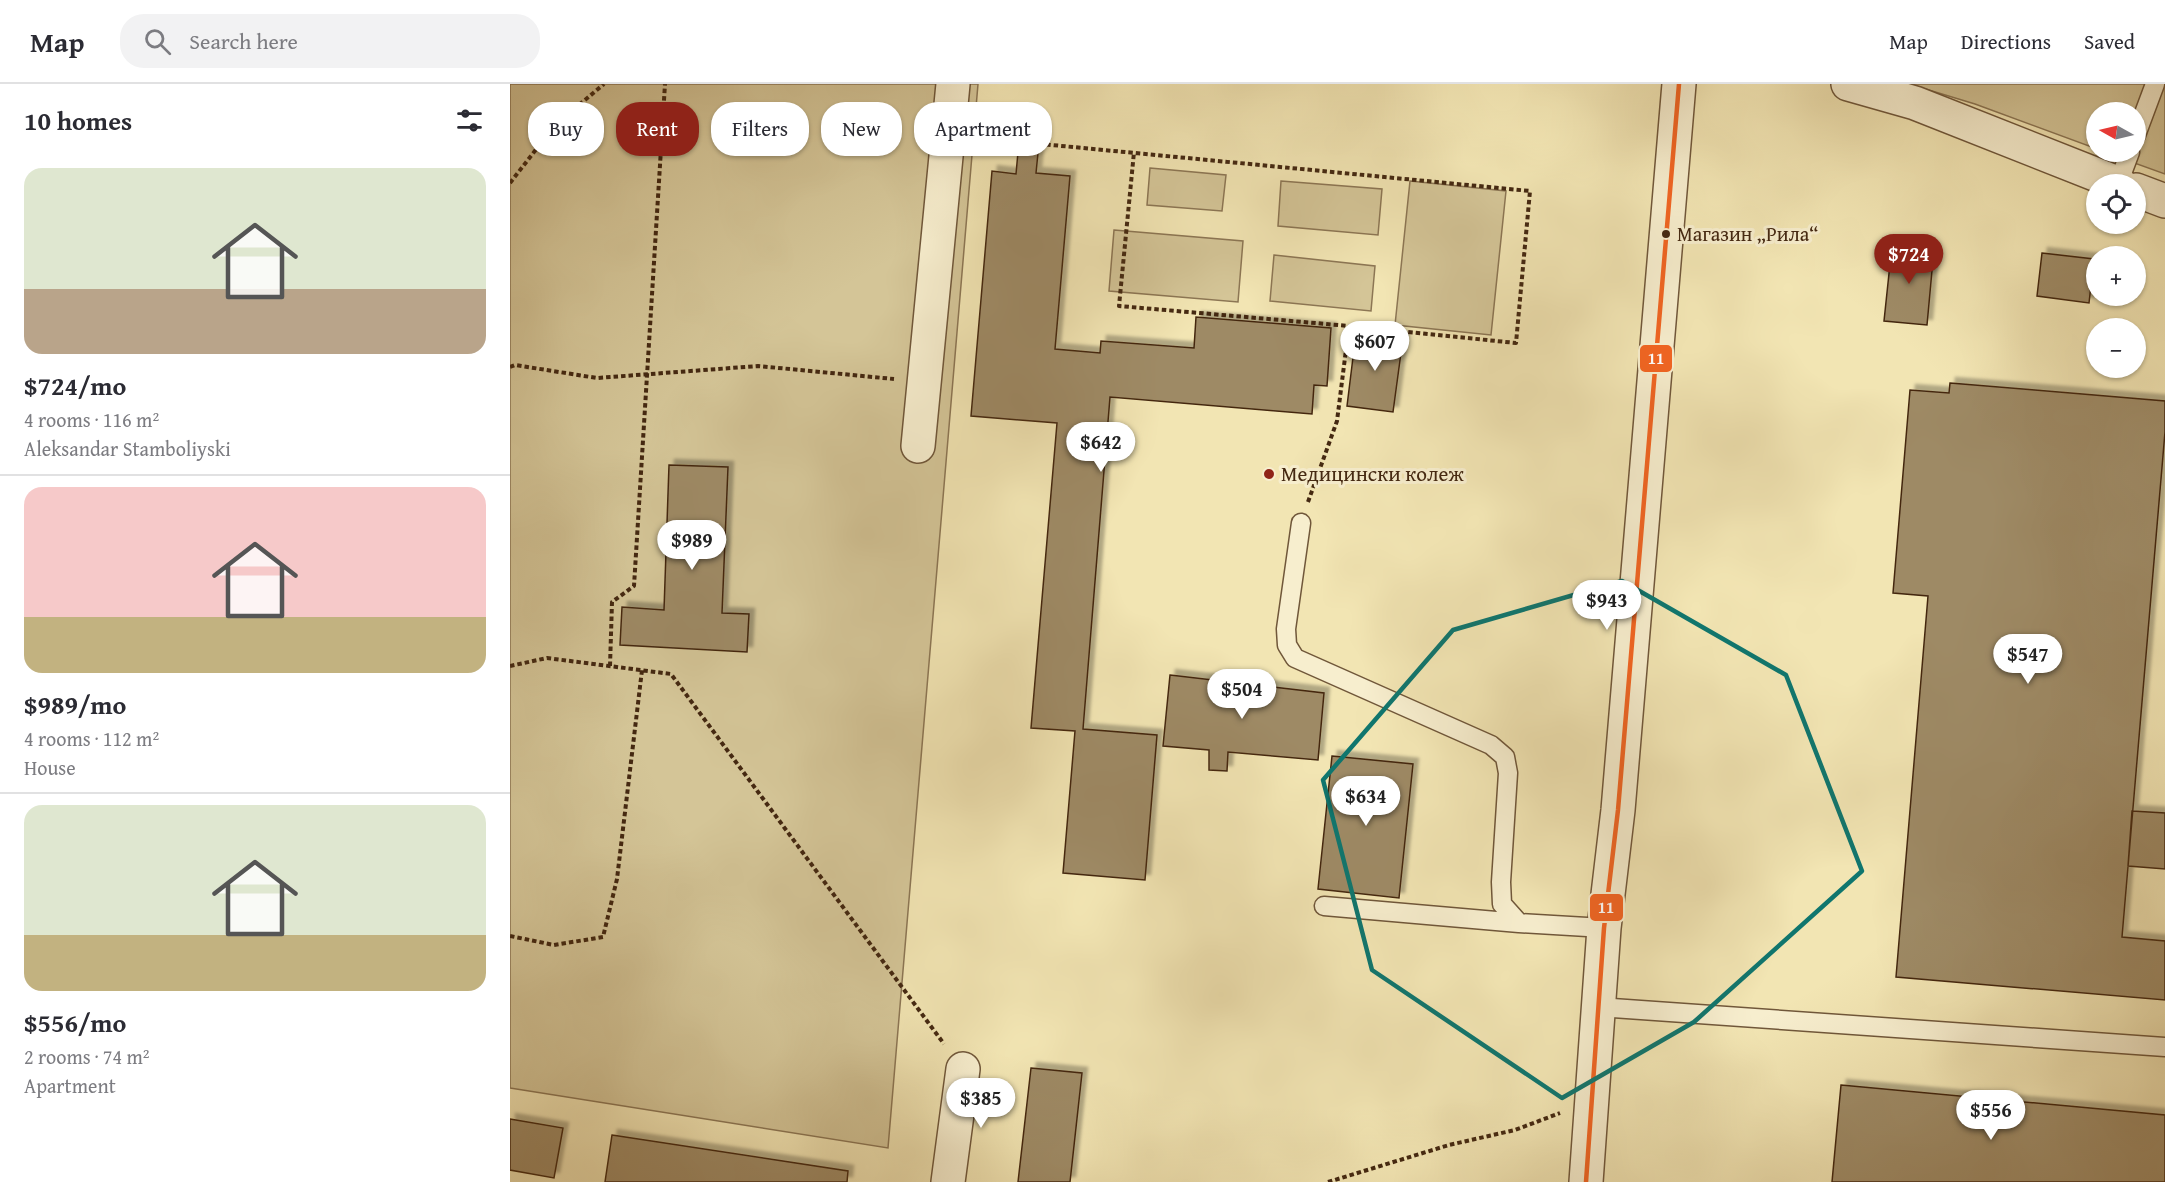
<!DOCTYPE html>
<html lang="en">
<head>
<meta charset="utf-8">
<style>
  :root { --surface:#fff; --page:#f2f2f3; --text:#2b2b33; --muted:#7c7c81; --line:#e1e1e2; --accent:#8f2418 }
  body { margin:0; font-family:"Gentium Book Plus",serif; background:var(--page); color:var(--text); height:100vh; display:flex; flex-direction:column; font-size:22px; white-space:nowrap }
  * { box-sizing:border-box; margin:0 }
  p { font-size:20px; color:var(--muted) }
  .icon { flex:none; width:33px; height:33px; fill:none; stroke:currentColor; stroke-width:2; stroke-linecap:round; stroke-linejoin:round }
  .map { position:relative; flex:1; overflow:hidden }
  .panel { display:flex; flex-direction:column; background:var(--surface); width:510px }
  .panel>* { flex:none }
  .banner { position:absolute; left:18px; top:18px; width:570px; height:54px; display:flex; gap:12px }
  .needle { width:39px; rotate:278deg }
  .tools { position:absolute; left:1576px; top:18px; display:grid; gap:12px }
  .tools a { display:grid; place-items:center; width:60px; height:60px; border-radius:50%; background:var(--surface); box-shadow:0 2px 4px #0004; font-size:30px }
  .price { position:absolute; translate:-50% -51px; padding:0 14px; border-radius:21px; background:#fff; color:#222; font-size:20px; line-height:39px; filter:drop-shadow(0 2px 3px #0008) }
  .price::after { content:''; position:absolute; left:50%; top:36px; width:18px; height:14px; margin-left:-9px; background:inherit; clip-path:polygon(0 0,100% 0,50% 100%) }
  .price.current { background:var(--accent); color:#fff }
  ul { padding:0; list-style:none }
  li { display:grid; align-content:center; gap:12px; height:318px; padding:0 24px }
  li+li { border-top:2px solid var(--line) }
  li span { display:grid; place-items:center; height:186px; border-radius:18px; color:#555 }
  li>.icon { margin-inline-start:auto }
  span .icon { width:108px; height:108px; fill:#fffc; stroke-width:1 }
  li b { font-size:26px }
  h2 { display:flex; justify-content:space-between; align-items:center; height:72px; padding:0 24px; font-size:26px }
  .pill { padding:0 21px; border-radius:24px; background:var(--surface); box-shadow:0 2px 4px #0004; font-size:21px; line-height:54px }
  .pill.current { background:var(--accent); color:#fff }
  header { display:flex; align-items:center; gap:36px; box-sizing:border-box; height:84px; padding:0 30px; background:var(--surface); border-bottom:2px solid var(--line) }
  header strong { font-size:28px }
  nav { display:flex; gap:33px; margin-inline-start:auto; font-size:21px }
  .search { width:420px; height:54px; background:var(--page); display:flex; align-items:center; gap:15px; box-sizing:border-box; padding:0 21px; border-radius:24px; color:var(--muted); font-size:22px }
  main { display:flex; flex:1; min-height:0 }
  .map>svg:first-child { display:block }
  .green { fill:#d4c597; stroke:#8c7654; stroke-width:1.5 }
  .building { fill:#9e8a65; stroke:#442811; stroke-width:1.5; filter:url(#shadow) }
  .lines { fill:none; stroke-linecap:round; stroke-linejoin:round }
  .service-casing { stroke:#70573a; stroke-width:21 }
  .minor-casing { stroke:#70573a; stroke-width:36 }
  .tertiary-casing { stroke:#70573a; stroke-width:36 }
  .path { stroke:#442811; stroke-width:4; stroke-dasharray:4.5 3; stroke-linecap:butt }
  .service { stroke:#f7eece; stroke-width:18 }
  .minor { stroke:#f7eece; stroke-width:33 }
  .tertiary { stroke:#f7eece; stroke-width:33 }
  .bus-1-casing { stroke:#f7eece; stroke-width:9 }
  .bus-1 { stroke:#f26522; stroke-width:4.5 }
  .marked { fill:none; stroke:#0f766e; stroke-width:4.5; stroke-linejoin:round }
  .bus-dot { fill:#442811; stroke:#f7eece; stroke-width:2 }
  .poi-dot { fill:#8f2418; stroke:#f7eece; stroke-width:2 }
  .labels { text-anchor:middle; stroke-width:6; stroke-linejoin:round; paint-order:stroke }
  .bus-label { font-size:20px; fill:#442811; stroke:#f7eece; text-anchor:start }
  .poi-label { font-size:21px; fill:#442811; stroke:#f7eece; text-anchor:start }
  .line-badge { stroke:#f7eece; stroke-width:2 }
  .badge-label { font-size:16px; text-anchor:middle; font-weight:bold; fill:#fff }
</style>
</head>
<body>
<header>
<strong>Map</strong>
<div class="search"><svg class="icon" aria-label="search" viewBox="0 0 24 24"><circle cx="10" cy="10" r="6"/><path d="M15 15l6 6"/></svg>Search here</div>
<nav><a>Map</a><a>Directions</a><a>Saved</a></nav>
</header>
<main>
<section class="panel">
<h2>10 homes<svg class="icon" aria-label="filters" viewBox="0 0 24 24"><path d="M4 7h16M4 17h16"/><circle cx="9" cy="7" r="2"/><circle cx="15" cy="17" r="2"/></svg></h2>
<ul>
<li><span style="background:linear-gradient(#dfe7d0 65%,#b9a48a 0)"><svg class="icon" aria-label="home" viewBox="0 0 24 24"><path d="M3 11l9-7 9 7M6 9v11h12V9"/></svg></span><div><b>$724/mo</b><p>4 rooms · 116 m²</p><p>Aleksandar Stamboliyski</p></div></li>
<li><span style="background:linear-gradient(#f6c9c9 70%,#c2b280 0)"><svg class="icon" aria-label="home" viewBox="0 0 24 24"><path d="M3 11l9-7 9 7M6 9v11h12V9"/></svg></span><div><b>$989/mo</b><p>4 rooms · 112 m²</p><p>House</p></div></li>
<li><span style="background:linear-gradient(#dfe7d0 70%,#c2b280 0)"><svg class="icon" aria-label="home" viewBox="0 0 24 24"><path d="M3 11l9-7 9 7M6 9v11h12V9"/></svg></span><div><b>$556/mo</b><p>2 rooms · 74 m²</p><p>Apartment</p></div></li>
</ul>
</section>
<div class="map">
<svg width="1655" height="1098" viewBox="0 0 1655 1098">
  <defs>
    <filter id="shadow"><feDropShadow dx="5.5" dy="-5.5" stdDeviation="1.5" flood-color="#0004"/></filter>
  </defs>
  <rect width="100%" height="100%" fill="#f2e5b3"/>
  <filter id="stains"><feTurbulence type="fractalNoise" baseFrequency=".00333" numOctaves="4"/><feColorMatrix values="0 0 0 0 .2 0 0 0 0 .09 0 0 0 0 .02 0 0 0 .5 -.17"/></filter>
  <radialGradient id="worn" r=".72"><stop offset=".6" stop-color="#630" stop-opacity="0"/><stop offset="1" stop-color="#630" stop-opacity=".3"/></radialGradient>
  <path class="green" d="M0 0H468L378 1064 0 1004Z
    M1399 0H1655V90L1594 68H1626V28H1587V65L1465 20Z
    M640 84 716 91 712 127 637 121Z
    M771 97 872 105 868 151 768 142Z
    M900 97 996 107 981 251 885 241Z
    M604 146 733 157 728 218 599 207Z
    M764 171 865 182 861 227 760 217Z"/>
  <path class="building" d="M508 68 528 69 526 89 560 92 545 265 590 269 591 257 684 264 686 233 821 244 817 302 804 301 802 330 600 313 573 645 647 651 635 796 553 789 565 647 521 644 547 339 461 332 482 87 506 90Z
    M1382 161 1424 165 1417 241 1374 237Z
    M1532 169 1584 175 1579 219 1527 212Z
    M846 249 893 254 883 328 837 322Z
    M1440 299 1655 317V348L1612 853 1655 857V916L1386 893 1418 512 1383 509 1400 306 1439 309Z
    M159 381 218 383 212 529 239 530 237 568 110 561 112 523 154 526Z
    M660 591 814 609 808 676 718 668 717 687 699 686V666L653 662Z
    M822 672 903 680 889 814 808 805Z
    M1622 727 1655 729V785L1618 782Z
    M521 984 572 989 560 1098H508Z
    M1331 1001 1655 1031V1098H1322Z
    M0 1035 53 1044 44 1094 0 1086Z
    M102 1051 338 1087 337 1098H95Z"/>
  <g class="lines">
    <g class="service-casing">
      <path id="service" d="M1626 51 1645 0
        M1608 100 1620 68
        M791 439 776 545 777 561 785 574 981 661 995 673 998 689 991 798 992 820 1009 839 1094 844
        M814 822 1009 839
        M1088 923 1655 963"/>
    </g>
    <g class="minor-casing">
      <path id="minor" d="M1338 0 1405 19 1610 100
        M1626 106 1655 117
        M408 362 443 0
        M438 1098 453 985"/>
    </g>
    <g class="tertiary-casing">
      <path id="tertiary" d="M1076 1098 1094 844 1108 726 1169 0"/>
    </g>
    <path class="path" d="M469 54 1020 107 1006 259 839 242 609 222 624 68
      M0 99 45 41 94 0
      M0 283 5 281 87 294 248 282 384 295
      M798 418 827 337 839 242
      M0 582 37 574 161 590 434 960
      M100 582 102 518 124 502 155 0
      M0 852 44 861 93 853 107 795 132 586
      M818 1098 939 1061 1005 1046 1050 1029"/>
    <use href="#service" class="service"/>
    <use href="#minor" class="minor"/>
    <use href="#tertiary" class="tertiary"/>
    <g class="bus-1-casing">
      <path id="bus-1" d="M1076 1098 1094 844 1108 726 1169 0"/>
    </g>
    <use href="#bus-1" class="bus-1"/>
  </g>
  <path class="marked" d="M1112 497 1276 591 1352 787 1184 938 1052 1014 862 886 813 696 943 546Z"/>
  <circle class="bus-dot" cx="1156" cy="150" r="5"/>
  <circle class="poi-dot" cx="759" cy="390" r="6"/>
  <g class="labels">
    <g class="bus-label">
      <text x="1167" y="157">Магазин „Рила“</text>
    </g>
    <g class="poi-label">
      <text x="771" y="397">Медицински колеж</text>
    </g>
  </g>
  <g class="line-badge">
    <rect x="1129" y="260" width="34" height="29" rx="6" fill="#f26522"/>
    <rect x="1079" y="809" width="35" height="29" rx="6" fill="#f26522"/>
  </g>
  <g class="badge-label">
    <text x="1146" y="280">11</text>
    <text x="1096" y="829">11</text>
  </g>
  <rect width="100%" height="100%" filter="url(#stains)"/>
  <rect width="100%" height="100%" fill="url(#worn)"/>
</svg>
<div class="tools">
<a><svg class="needle" viewBox="-14 -14 28 28"><path d="M0-13l5 13h-10z" fill="#e53935"/><path d="M0 13l5-13h-10z" fill="#7c7c81"/></svg></a>
<a><svg class="icon" aria-label="locate" viewBox="0 0 24 24"><circle cx="12" cy="12" r="6"/><path d="M12 2v4M12 18v4M2 12h4M18 12h4"/></svg></a>
<a>+</a>
<a>−</a>
</div>
<b class="price current" style="left:1399px;top:201px">$724</b>
<b class="price" style="left:865px;top:288px">$607</b>
<b class="price" style="left:591px;top:389px">$642</b>
<b class="price" style="left:182px;top:487px">$989</b>
<b class="price" style="left:1097px;top:547px">$943</b>
<b class="price" style="left:1518px;top:601px">$547</b>
<b class="price" style="left:732px;top:636px">$504</b>
<b class="price" style="left:856px;top:743px">$634</b>
<b class="price" style="left:471px;top:1045px">$385</b>
<b class="price" style="left:1481px;top:1057px">$556</b>
<div class="banner">
<a class="pill">Buy</a>
<a class="pill current">Rent</a>
<a class="pill">Filters</a>
<a class="pill">New</a>
<a class="pill">Apartment</a>
</div>
</div>
</main>
</body>
</html>
